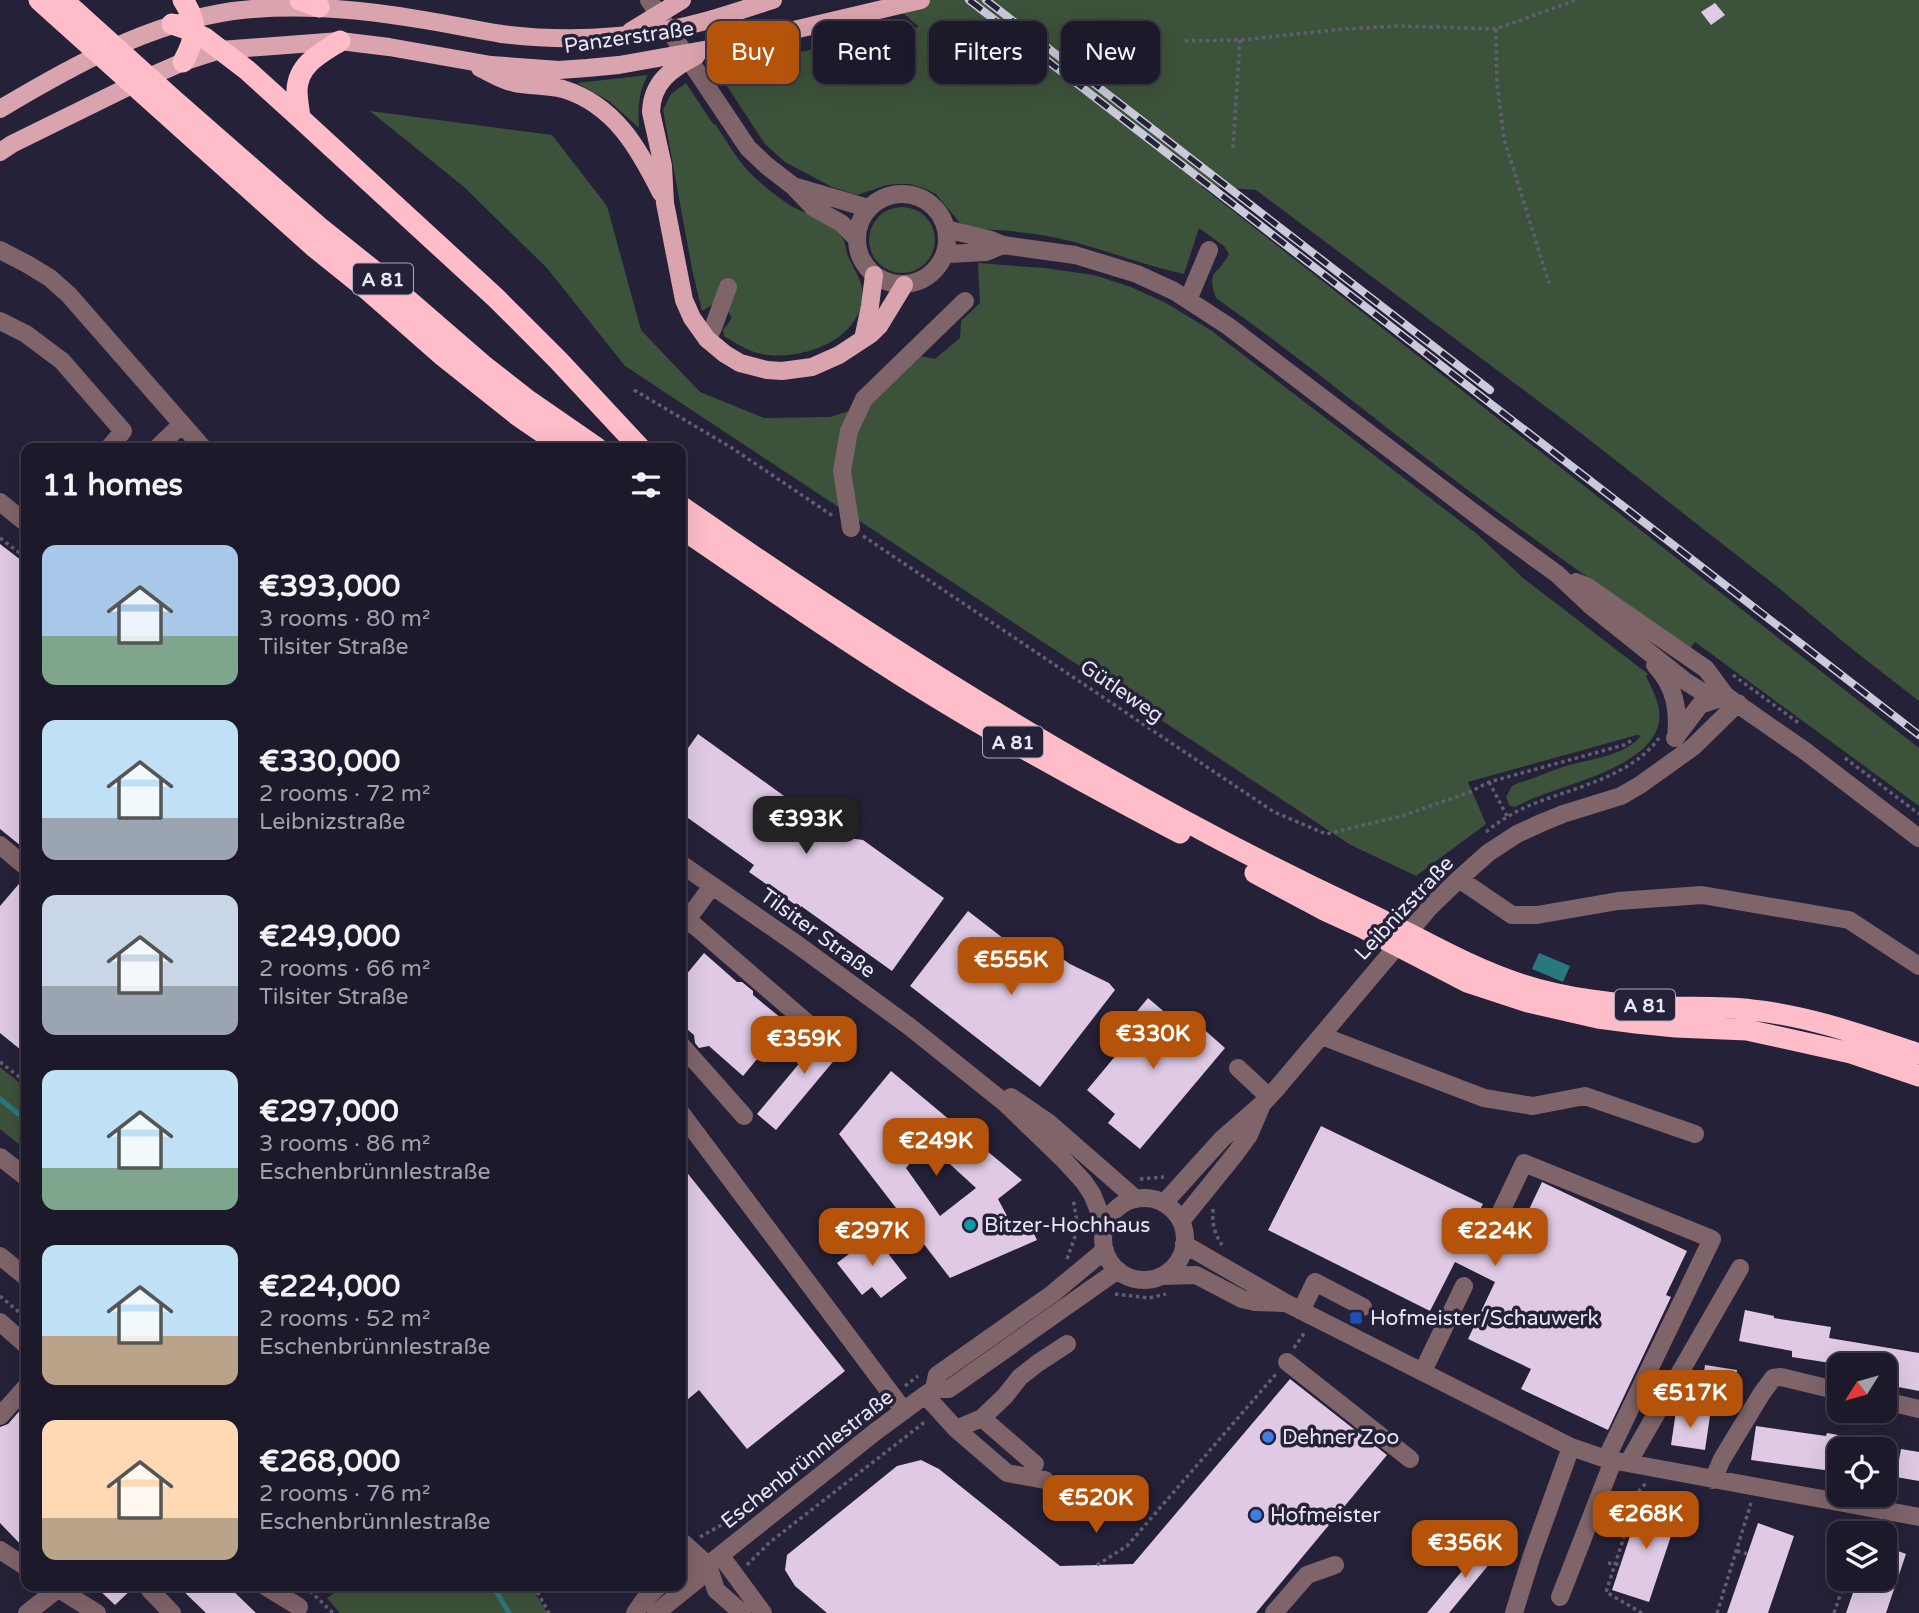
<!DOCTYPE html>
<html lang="en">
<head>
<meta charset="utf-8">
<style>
  :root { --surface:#1c192a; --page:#252232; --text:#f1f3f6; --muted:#a0a0a8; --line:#3a3847; --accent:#b45309 }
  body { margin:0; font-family:"Varela Round",sans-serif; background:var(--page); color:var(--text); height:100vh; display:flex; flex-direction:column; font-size:26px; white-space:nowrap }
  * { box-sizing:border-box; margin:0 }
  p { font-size:23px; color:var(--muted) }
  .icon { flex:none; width:38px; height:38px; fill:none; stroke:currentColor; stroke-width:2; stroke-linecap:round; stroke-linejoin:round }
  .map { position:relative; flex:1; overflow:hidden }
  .sheet { position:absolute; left:21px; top:443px; width:665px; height:1148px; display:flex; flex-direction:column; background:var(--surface); border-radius:14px; box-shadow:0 7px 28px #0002,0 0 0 2px var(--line) }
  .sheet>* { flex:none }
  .hud { position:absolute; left:707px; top:21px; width:665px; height:63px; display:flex; gap:14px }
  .needle { width:46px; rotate:233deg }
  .tools { position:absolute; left:1827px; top:1353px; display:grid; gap:14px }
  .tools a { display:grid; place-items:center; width:70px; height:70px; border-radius:14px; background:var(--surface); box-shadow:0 7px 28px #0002,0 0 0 2px var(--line); font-size:35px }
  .price { position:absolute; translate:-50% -60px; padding:0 16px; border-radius:14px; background:var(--accent); color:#fff; font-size:23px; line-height:46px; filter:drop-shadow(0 2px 4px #0008) }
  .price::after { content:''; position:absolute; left:50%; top:42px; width:21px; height:16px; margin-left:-10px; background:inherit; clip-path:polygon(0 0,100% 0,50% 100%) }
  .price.selected { background:#222; color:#fff }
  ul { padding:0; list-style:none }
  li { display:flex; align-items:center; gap:21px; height:175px; padding:0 21px }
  li span { display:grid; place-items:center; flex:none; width:196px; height:140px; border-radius:14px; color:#555 }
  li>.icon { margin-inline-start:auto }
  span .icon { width:84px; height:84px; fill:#fffc; stroke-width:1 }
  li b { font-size:30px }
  h2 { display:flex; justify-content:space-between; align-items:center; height:84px; padding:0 21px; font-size:30px }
  .tag { padding:0 24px; border-radius:14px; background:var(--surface); box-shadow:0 7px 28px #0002,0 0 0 2px var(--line); font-size:24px; line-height:63px }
  .tag.selected { background:var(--accent); color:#fff }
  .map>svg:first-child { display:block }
  .green { fill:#3d523a }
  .water { fill:#28797f }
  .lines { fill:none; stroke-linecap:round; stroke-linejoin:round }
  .stream { stroke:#28797f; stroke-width:5 }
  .building { fill:#dfc9e4; fill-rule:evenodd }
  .path { stroke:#615e73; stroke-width:3.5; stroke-dasharray:3.5 3.5; stroke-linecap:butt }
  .minor { stroke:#7f6469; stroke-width:18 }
  .major { stroke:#daa4ae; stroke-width:18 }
  .highway { stroke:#febdc9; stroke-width:21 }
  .rail-casing { stroke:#cbcadb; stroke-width:8 }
  .rail { stroke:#252138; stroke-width:5; stroke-dasharray:16; stroke-linecap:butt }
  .culture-dot { fill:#0f9aa8; stroke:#252138; stroke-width:2.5 }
  .transit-dot { fill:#1a4fb4; stroke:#252138; stroke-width:2.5 }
  .shop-dot { fill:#3f7fe0; stroke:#252138; stroke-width:2.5 }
  .labels { text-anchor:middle; stroke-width:7; stroke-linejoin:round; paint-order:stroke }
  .shield { fill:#252138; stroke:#adabbd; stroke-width:2 }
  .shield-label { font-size:19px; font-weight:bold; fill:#e7e6f6 }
  .street-label { font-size:21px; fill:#e7e6f6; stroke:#252138 }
  .poi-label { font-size:21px; fill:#e7e6f6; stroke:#252138; text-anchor:start }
</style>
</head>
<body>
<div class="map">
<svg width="1919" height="1613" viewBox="0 0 1919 1613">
  <rect width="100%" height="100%" fill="#252138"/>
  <path class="green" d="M888 0H1919V701L1852 649 1780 589 1573 427 1256 190 1201 186 1919 748V806L1695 642 1690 649C1607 591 1524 533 1444 472 1368 414 1294 353 1216 298 1206 269 1218 276 1229 254L1224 246 1199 228 1184 274C1141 265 1100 247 1057 238 1030 232 1002 230 975 229L960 223 936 194 923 188 910 184H898L887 185 857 195 832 187 785 162 765 144 717 71 739 68V65L919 27Z
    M648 75C638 92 638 108 639 128L609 101 577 83Z
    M686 83 713 124H715C726 140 736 158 749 172 761 184 777 197 791 206 808 215 835 222 844 241 846 246 846 251 848 256 854 271 866 284 862 302 854 343 799 361 762 354 747 351 736 343 724 336L723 330 732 318 727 309 718 301 702 311 692 269 663 110 671 94Z
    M370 111 552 135 607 206 641 330 700 392 764 418 830 417 871 404 921 356 935 359 960 338 961 321 980 303 978 263 1044 268 1094 275 1131 287 1166 303 1212 331 1477 534 1523 578 1648 674 1646 676C1652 689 1662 706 1659 722 1650 771 1553 785 1515 807L1510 806 1506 797 1512 786 1518 783C1533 779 1546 773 1560 768 1586 759 1622 758 1641 736L1637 735 1468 782 1486 824 1416 876 1349 844 625 366 547 268 464 187Z
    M869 240a33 33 0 1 1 66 0a33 33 0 1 1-66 0Z
    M0 1067 26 1088V1150L0 1129Z
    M344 1586H531L547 1613H340L327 1598Z"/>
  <path class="water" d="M1539 953 1570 966 1563 982 1532 969Z"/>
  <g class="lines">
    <path class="stream" d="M0 1099 26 1120
      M493 1586 509 1613"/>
  </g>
  <path class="building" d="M1715 3 1725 15 1711 25 1701 12Z
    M0 544 26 564V850L0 829Z
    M698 734 841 837 863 840 944 898 892 971 801 906 800 908 749 872 754 865 681 813V758Z
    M24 878H26V1054L0 1033V906Z
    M968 911 1044 970 1057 955 1070 964 1109 983 1115 990 1040 1087 910 986Z
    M704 953 737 982H742L753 991V995L787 1023 743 1076 709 1046 699 1048 695 1043 694 1035 681 1024V981Z
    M1148 998 1182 1027 1190 1017 1225 1048 1140 1149 1108 1123 1115 1114 1087 1090 1127 1042 1118 1034Z
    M833 1023 852 1039 776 1130 757 1114Z
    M891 1071 1022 1180 998 1199 1014 1229 1028 1221 1037 1240 950 1278 839 1134ZM927 1143 976 1188 940 1216 906 1168Z
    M1321 1126 1483 1204 1476 1217 1484 1221V1232L1490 1236H1500L1504 1231 1516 1237 1542 1182 1687 1251 1666 1295 1671 1297 1608 1430 1521 1389 1531 1369 1468 1339 1495 1282 1455 1262 1430 1311 1268 1230Z
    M681 1165 845 1371 747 1449 699 1390 681 1405Z
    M874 1235 907 1278 881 1298 872 1287 862 1295 837 1263Z
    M1745 1310 1774 1316V1318L1831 1327 1829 1338 1919 1353V1391L1888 1385 1891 1365H1843L1792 1357V1351L1739 1341Z
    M1705 1365 1737 1370 1732 1400 1701 1395Z
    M1290 1379 1387 1455 1256 1613H827L795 1586 785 1570 787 1555 897 1466 921 1460 939 1469 1060 1566 1133 1564Z
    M23 1407 26 1410V1550L0 1523V1427L8 1424Z
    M1676 1411 1710 1416 1705 1450 1671 1445Z
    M1756 1426 1826 1436 1827 1433 1876 1442 1875 1449H1839V1472L1751 1460Z
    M1901 1449 1919 1452V1481L1896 1477Z
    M1642 1500 1679 1512 1649 1602 1612 1590Z
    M1758 1523 1794 1536 1768 1613H1727Z
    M1487 1541 1500 1551 1449 1613H1427Z
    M1885 1546 1906 1554 1886 1613H1846L1858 1578H1885Z
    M95 1586H135L115 1605Z
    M178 1586H228L256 1613H206Z"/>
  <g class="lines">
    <path class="path" d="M1496 29 1497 83 1504 139 1549 283
      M1185 41 1240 40 1342 29 1399 26 1496 29 1576 0
      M1233 148 1240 40
      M634 390 732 448 833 516
      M863 536 1274 812 1326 834 1402 816 1470 792 1489 782 1624 745 1634 739
      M0 538 26 558
      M1733 675 1800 724
      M1845 758 1919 814
      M1489 782 1508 818
      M1486 832C1499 821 1513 813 1528 806 1571 788 1630 778 1659 738
      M0 1062 26 1082
      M1140 1179 1164 1177
      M1213 1209C1212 1223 1214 1233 1222 1245
      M1067 1259 1078 1228 1073 1198
      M1115 1294 1149 1298 1166 1294
      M0 1296 26 1318
      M1294 1348 1305 1332
      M905 1386 918 1376
      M1860 1533 1863 1523
      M700 1537 723 1524 835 1439
      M1737 1551 1747 1554
      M1608 1563 1621 1565
      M747 1565 770 1542 926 1421
      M1097 1565 1127 1546 1276 1374
      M1855 1578 1857 1579
      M305 1586 333 1613
      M534 1586 549 1613
      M1642 1613 1606 1592 1639 1491 1646 1483
      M1717 1613 1751 1503
      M1834 1613 1846 1578"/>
    <path class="minor" d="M649 0 748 148 767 166 793 186 814 208 841 223 856 238
      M796 187 868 208
      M857 239a45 45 0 1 1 90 0a45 45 0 1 1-90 0Z
      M946 229 991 240 1003 245 1075 255 1137 274 1174 291 1228 326 1491 526 1557 574 1591 606 1685 681 1707 695 1726 696
      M0 250 27 264 50 278 69 295 203 448
      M944 256 948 254 986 252 1003 245
      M1188 300 1209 250
      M0 321 26 334 62 361 123 431 109 448
      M707 339 713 328 728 287
      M157 448 182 424
      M0 502 26 523
      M851 528 842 471 849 431 864 399 965 301
      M1576 582 1586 586 1706 669 1726 696 1805 751 1919 838
      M1655 665C1675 686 1679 710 1676 737
      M1675 738 1700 705 1721 698
      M0 845 26 867
      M681 864 798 945 910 1027 1005 1103 1063 1159 1084 1182 1092 1194 1105 1226
      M1459 879 1512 915H1537L1618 901 1702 895 1849 920 1919 966
      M687 919 812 1027 793 1050
      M681 928 712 886
      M1322 1036 1484 1098 1533 1106 1585 1096 1695 1134
      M681 1045 744 1116
      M1238 1068 1269 1097
      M1011 1097 1049 1123 1136 1199
      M681 1113 904 1411
      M0 1157 26 1177
      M1103 1239a41 41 0 1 1 82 0a41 41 0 1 1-82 0Z
      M1164 1203 1222 1139 1262 1104 1277 1088 1430 907 1459 879 1488 853 1517 834 1541 823 1563 814 1621 796 1640 785 1693 747 1738 703
      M1181 1221 1236 1153 1249 1135 1261 1107
      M1494 1226 1524 1163 1712 1239 1606 1459
      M1184 1244 1286 1303 1571 1447 1606 1459 1919 1517
      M0 1256 26 1277
      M1161 1276 1196 1275 1242 1299 1255 1302 1283 1303
      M1301 1311 1315 1282 1363 1307
      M0 1322 26 1345
      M1287 1362 1410 1459
      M1423 1371 1464 1286
      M934 1389 937 1375 1052 1294 1105 1250
      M925 1395 956 1429 1007 1473 1045 1480
      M1885 1401 1919 1409
      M0 1416 26 1387
      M982 1418 1035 1464
      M956 1429 982 1418 1005 1396 1020 1377 1038 1363 1067 1344
      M1628 1463 1740 1268
      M1713 1480 1722 1459 1762 1393 1773 1378 1781 1377 1839 1391
      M681 1541 708 1565
      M0 1550 26 1567
      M721 1556 763 1613
      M708 1565 716 1590 742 1613
      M681 1570 685 1567 708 1565
      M54 1586 97 1613
      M155 1586 150 1590 172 1613
      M265 1586 299 1607
      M1560 1597 1613 1461
      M27 1613 59 1588
      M635 1613 644 1600 659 1586
      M656 1613 697 1580 708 1565 875 1432 925 1395 934 1389H949L1118 1270
      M1274 1613 1307 1575 1335 1565
      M1514 1613 1531 1558 1571 1447"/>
    <path class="major" d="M631 31 682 0
      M696 56C671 69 652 82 651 112L663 166 665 203 684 300 692 318 707 339 725 354 740 363 767 370 782 371 812 367 839 355 871 334 879 326 904 285
      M480 68C491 73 503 81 515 83 531 86 548 85 563 89 615 105 639 149 661 193
      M0 109C72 66 149 23 233 11 296 3 361 9 424 20 450 24 476 30 502 34 556 41 612 39 666 30 702 24 738 11 773 0
      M0 152 12 144 142 80 183 62 220 50 340 41 389 47 491 65 559 70 587 68 619 65 726 46 921 0
      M863 339 870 306 874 275"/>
    <path class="highway" d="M39 0 313 246 369 291 443 356 517 415 565 448
      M63 0 175 101 319 227 379 275 483 365 529 401 597 448
      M300 0 319 7
      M172 24 184 28 205 38 247 70 300 118 496 298 558 360 640 448
      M183 62C196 38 199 24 183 0
      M300 118C299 109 297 99 297 90 298 64 321 53 340 41
      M681 506C896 656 1119 796 1357 908 1412 933 1462 965 1520 984 1566 999 1614 1004 1663 1007 1693 1008 1722 1006 1752 1010 1810 1016 1864 1036 1919 1054
      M681 528C754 578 827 629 902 676 992 733 1086 784 1180 833
      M1255 873 1326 911 1361 927 1467 982 1528 1002 1598 1018 1636 1023 1676 1027 1747 1030 1851 1053 1919 1076"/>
    <g class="rail-casing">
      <path id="rail" d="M969 0 1919 735
        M986 0 1490 390"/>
    </g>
    <use href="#rail" class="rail"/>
  </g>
  <circle class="culture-dot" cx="970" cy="1225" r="7"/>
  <rect class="transit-dot" x="1349" y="1311" width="14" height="14" rx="3.5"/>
  <g class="shop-dot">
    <circle cx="1268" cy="1437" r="7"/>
    <circle cx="1256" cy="1515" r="7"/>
  </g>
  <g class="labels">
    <g class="shield">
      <rect x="353" y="263.5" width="60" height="31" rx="5"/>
      <rect x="983" y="726.5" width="60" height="31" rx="5"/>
      <rect x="1615" y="989.5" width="60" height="31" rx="5"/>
    </g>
    <g class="shield-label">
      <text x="383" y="286">A 81</text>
      <text x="1013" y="749">A 81</text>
      <text x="1645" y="1012">A 81</text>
    </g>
    <g class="street-label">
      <text transform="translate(629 37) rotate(-8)" y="7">Panzerstraße</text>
      <text transform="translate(1122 691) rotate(34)" y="7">Gütleweg</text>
      <text transform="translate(1404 908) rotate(-47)" y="7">Leibnizstraße</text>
      <text transform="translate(818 933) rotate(36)" y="7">Tilsiter Straße</text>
      <text transform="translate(807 1459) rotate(-38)" y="7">Eschenbrünnlestraße</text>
    </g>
    <g class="poi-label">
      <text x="984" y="1232">Bitzer-Hochhaus</text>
      <text x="1370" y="1325">Hofmeister/Schauwerk</text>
      <text x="1282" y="1444">Dehner Zoo</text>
      <text x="1270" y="1522">Hofmeister</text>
    </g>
  </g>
</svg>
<div class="tools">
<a><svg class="needle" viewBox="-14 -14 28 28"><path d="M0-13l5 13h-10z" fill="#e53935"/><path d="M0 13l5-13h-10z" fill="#a0a0a8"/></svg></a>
<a><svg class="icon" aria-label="locate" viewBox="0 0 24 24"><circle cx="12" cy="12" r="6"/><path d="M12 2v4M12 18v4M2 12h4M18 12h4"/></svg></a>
<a><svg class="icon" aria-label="layers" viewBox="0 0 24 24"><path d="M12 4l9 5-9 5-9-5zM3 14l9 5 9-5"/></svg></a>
</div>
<b class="price selected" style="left:806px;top:856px">€393K</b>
<b class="price" style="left:1011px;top:997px">€555K</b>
<b class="price" style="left:1153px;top:1071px">€330K</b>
<b class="price" style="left:804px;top:1076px">€359K</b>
<b class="price" style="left:936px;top:1178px">€249K</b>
<b class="price" style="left:872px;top:1268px">€297K</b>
<b class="price" style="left:1495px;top:1268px">€224K</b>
<b class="price" style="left:1690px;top:1430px">€517K</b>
<b class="price" style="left:1096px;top:1535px">€520K</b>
<b class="price" style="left:1646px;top:1551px">€268K</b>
<b class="price" style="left:1465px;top:1580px">€356K</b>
<div class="hud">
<a class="tag selected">Buy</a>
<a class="tag">Rent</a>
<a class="tag">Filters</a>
<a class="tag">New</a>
</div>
<section class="sheet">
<h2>11 homes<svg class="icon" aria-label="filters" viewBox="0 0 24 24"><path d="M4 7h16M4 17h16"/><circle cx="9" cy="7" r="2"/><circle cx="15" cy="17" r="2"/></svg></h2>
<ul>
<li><span style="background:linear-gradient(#a9c7e8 65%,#7fa58c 0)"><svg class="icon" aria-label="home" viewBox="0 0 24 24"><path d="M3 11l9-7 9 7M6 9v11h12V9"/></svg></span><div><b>€393,000</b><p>3 rooms · 80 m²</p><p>Tilsiter Straße</p></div></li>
<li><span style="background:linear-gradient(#bfe0f5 70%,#9aa5b1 0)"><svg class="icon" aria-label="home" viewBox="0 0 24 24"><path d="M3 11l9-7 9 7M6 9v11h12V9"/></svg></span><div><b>€330,000</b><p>2 rooms · 72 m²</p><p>Leibnizstraße</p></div></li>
<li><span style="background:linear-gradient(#c9d6e8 65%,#9aa5b1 0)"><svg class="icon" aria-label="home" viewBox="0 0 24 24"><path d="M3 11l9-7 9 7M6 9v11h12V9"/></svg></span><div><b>€249,000</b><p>2 rooms · 66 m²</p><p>Tilsiter Straße</p></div></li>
<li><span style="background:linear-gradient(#bfe0f5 70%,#7fa58c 0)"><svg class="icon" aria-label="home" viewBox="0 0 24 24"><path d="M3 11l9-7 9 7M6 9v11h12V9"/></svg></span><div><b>€297,000</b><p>3 rooms · 86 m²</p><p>Eschenbrünnlestraße</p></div></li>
<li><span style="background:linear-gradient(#bfe0f5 65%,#b9a48a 0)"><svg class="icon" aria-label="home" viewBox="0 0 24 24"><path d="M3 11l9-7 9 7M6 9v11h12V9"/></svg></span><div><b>€224,000</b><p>2 rooms · 52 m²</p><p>Eschenbrünnlestraße</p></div></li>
<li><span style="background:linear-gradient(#ffd9b3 70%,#b9a48a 0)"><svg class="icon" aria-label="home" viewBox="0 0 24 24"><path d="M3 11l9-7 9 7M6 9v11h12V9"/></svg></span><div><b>€268,000</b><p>2 rooms · 76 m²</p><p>Eschenbrünnlestraße</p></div></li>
</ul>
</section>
</div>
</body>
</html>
